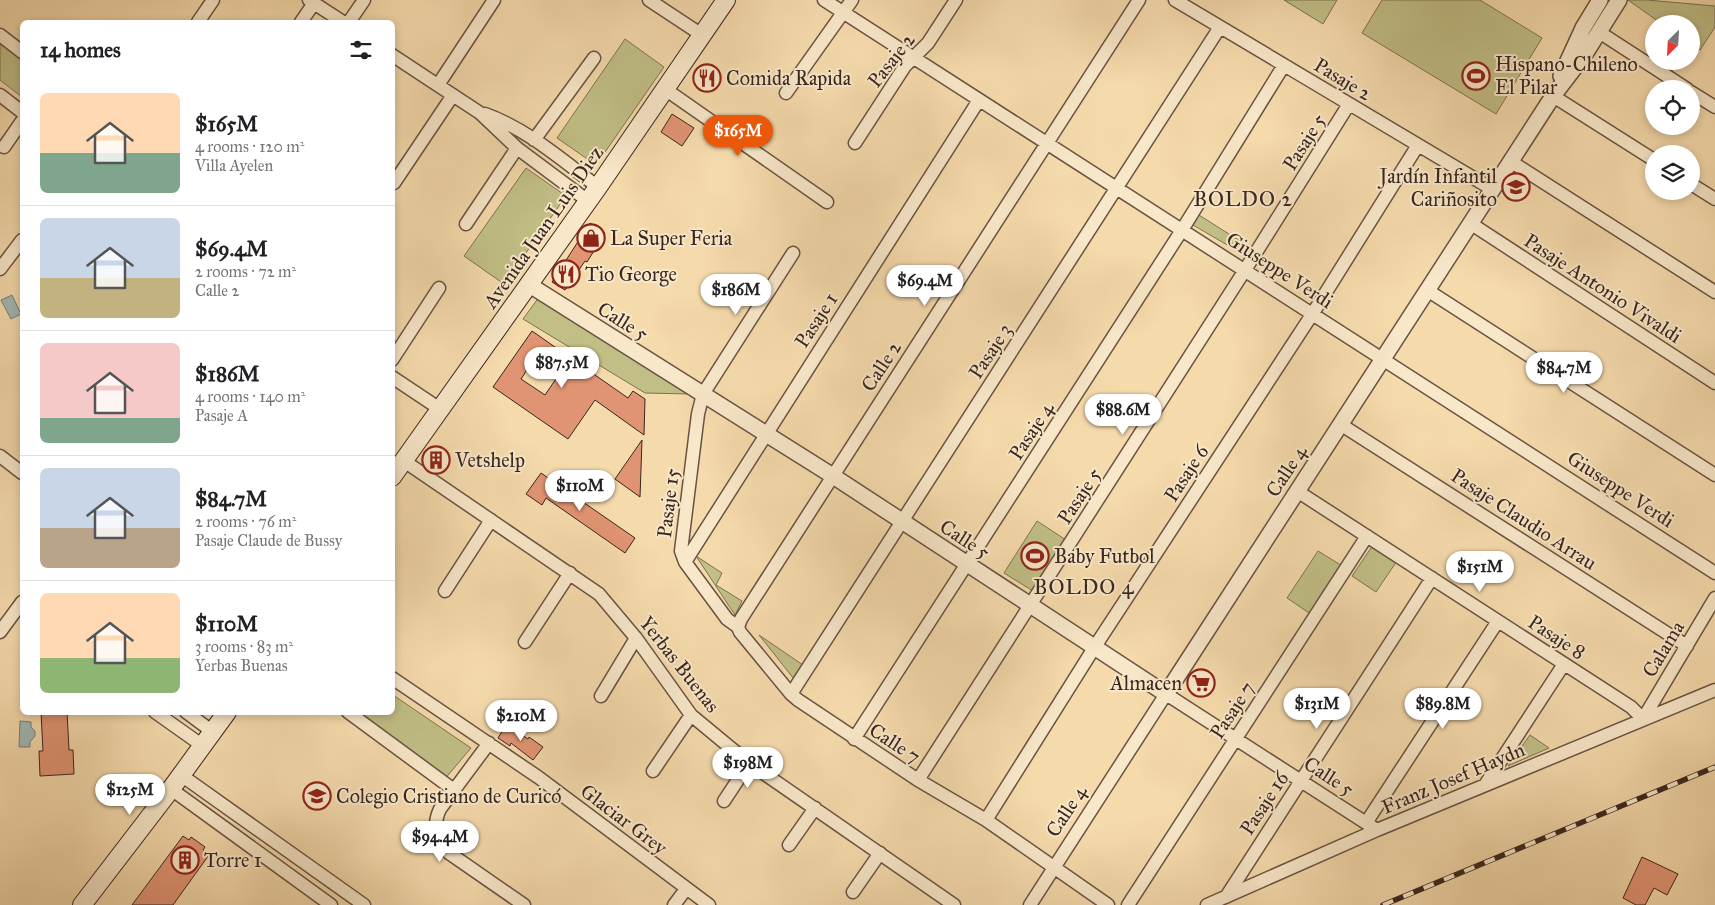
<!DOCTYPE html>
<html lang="en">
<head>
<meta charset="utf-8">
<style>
  :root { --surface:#fff; --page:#f6f6f6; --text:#202124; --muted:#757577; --line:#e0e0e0; --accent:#ea580c }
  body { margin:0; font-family:"IM FELL Great Primer",serif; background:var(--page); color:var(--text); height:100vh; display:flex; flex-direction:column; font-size:19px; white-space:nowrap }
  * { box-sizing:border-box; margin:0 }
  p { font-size:16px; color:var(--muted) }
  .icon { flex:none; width:28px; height:28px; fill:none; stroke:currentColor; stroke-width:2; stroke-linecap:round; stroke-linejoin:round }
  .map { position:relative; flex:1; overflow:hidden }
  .details { position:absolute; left:20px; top:20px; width:375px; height:695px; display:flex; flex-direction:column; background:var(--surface); border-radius:8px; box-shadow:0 2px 8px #0003 }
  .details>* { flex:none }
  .needle { width:32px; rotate:204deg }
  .tools { position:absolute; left:1645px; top:15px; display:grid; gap:10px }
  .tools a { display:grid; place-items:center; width:55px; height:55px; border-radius:50%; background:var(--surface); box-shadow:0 2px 8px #0003; font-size:25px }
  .price { position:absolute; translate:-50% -42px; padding:0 11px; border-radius:18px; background:#fff; color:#222; font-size:16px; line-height:32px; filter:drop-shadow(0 1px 2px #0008) }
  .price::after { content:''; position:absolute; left:50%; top:30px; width:15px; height:11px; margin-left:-8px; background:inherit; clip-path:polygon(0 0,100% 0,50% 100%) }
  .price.current { background:var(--accent); color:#fff }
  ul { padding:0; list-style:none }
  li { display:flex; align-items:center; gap:15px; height:125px; padding:0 20px }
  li+li { border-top:1px solid var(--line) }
  li span { display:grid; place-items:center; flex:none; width:140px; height:100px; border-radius:8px; color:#555 }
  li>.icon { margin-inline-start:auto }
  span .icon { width:60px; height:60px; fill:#fffc; stroke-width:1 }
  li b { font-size:21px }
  h2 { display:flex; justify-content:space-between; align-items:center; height:60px; padding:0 20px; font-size:21px }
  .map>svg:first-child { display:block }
  .green { fill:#c1be86; stroke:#7d7252 }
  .water { fill:#a1b8b5; stroke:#777e79 }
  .building { fill:#e19473; stroke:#39261f; fill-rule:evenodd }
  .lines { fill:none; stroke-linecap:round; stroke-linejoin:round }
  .minor-casing { stroke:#685342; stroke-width:15 }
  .tertiary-casing { stroke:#685342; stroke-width:18 }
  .secondary-casing { stroke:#39261f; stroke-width:20 }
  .minor { stroke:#f8e7c9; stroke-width:12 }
  .tertiary { stroke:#f8e7c9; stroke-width:15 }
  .secondary { stroke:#f8e7c9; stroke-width:18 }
  .rail-casing { stroke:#39261f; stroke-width:5.5 }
  .rail { stroke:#f8e7c9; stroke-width:4; stroke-dasharray:11; stroke-linecap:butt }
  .labels { text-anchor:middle; stroke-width:4; stroke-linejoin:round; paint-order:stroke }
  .street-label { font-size:20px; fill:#39261f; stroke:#f8e7c9 }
  .poi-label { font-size:20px; fill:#39261f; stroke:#f8e7c9; text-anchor:start }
  .neighbourhood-label { font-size:21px; letter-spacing:1px; fill:#39261f; stroke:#f8e7c9 }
</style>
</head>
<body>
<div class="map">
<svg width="1715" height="905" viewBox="0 0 1715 905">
  <rect width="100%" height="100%" fill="#f5daac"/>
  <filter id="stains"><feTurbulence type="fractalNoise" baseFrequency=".004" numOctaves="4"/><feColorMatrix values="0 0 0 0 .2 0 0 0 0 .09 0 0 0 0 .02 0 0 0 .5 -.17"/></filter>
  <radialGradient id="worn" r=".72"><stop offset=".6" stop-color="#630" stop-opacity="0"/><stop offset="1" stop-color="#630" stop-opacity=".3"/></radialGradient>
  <path class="green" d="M1284 0H1337L1323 24Z
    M1382 0H1480L1542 38 1496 114 1362 33Z
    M1628 0H1647L1715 6V27L1700 50 1691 45V24H1662Z
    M0 39 22 56V97L0 80Z
    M625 39 664 67 596 165 557 138Z
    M1656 61H1677L1672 71Z
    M526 168 566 196 504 284 464 256Z
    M1199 215 1251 248 1246 256 1193 225Z
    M542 293 690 394 645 393 523 319Z
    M1037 521 1066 540 1033 591 1004 573Z
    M1373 545 1397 561 1376 592 1352 576Z
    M1318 551 1344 567 1312 615 1287 598Z
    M696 556 722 573 716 585 742 601 735 615Z
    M759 635 803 665 794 679Z
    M393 695 471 748 444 780 344 713 392 712Z
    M1530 735 1549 748 1508 766Z"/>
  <path class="water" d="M12 295 21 314 11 319 1 300Z
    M20 721 31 722V727L35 731V736L30 742V747H19Z"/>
  <path class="building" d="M672 114 694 128 682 146 661 132Z
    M590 223 605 233 587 262 585 261 565 290 552 282Z
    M532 331 628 398 633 391 645 399 644 435 595 400 568 439 493 387ZM536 356 560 373 545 395 521 379Z
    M642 440 640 497 615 479Z
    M433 448 448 458 438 472 423 462Z
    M541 473 635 538 625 553 546 498 542 505 526 494Z
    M41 712H67L69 750H73L74 774 40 776 39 751H43Z
    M506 725 528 739 529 737 543 747 533 760 511 743 510 746 498 738Z
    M183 836 189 840 191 837 205 847 203 850 209 855 183 891 173 905H132Z
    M1642 857 1678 874 1667 895 1654 888 1645 905H1636L1623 898Z"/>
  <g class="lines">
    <g class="minor-casing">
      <path id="minor" d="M309 0 343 22
        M649 0 702 35
        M824 0 1715 573
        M1175 0 1492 189
        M198 22 213 0
        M301 22 314 3
        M349 22 364 0
        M1599 32 1687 89
        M0 35 22 52
        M392 55 480 113 517 148 588 201
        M438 85 494 0
        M665 89 827 202
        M1691 92 1715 107
        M786 93 852 0
        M0 95 22 112
        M1553 96 1654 160
        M485 114C527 129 562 160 598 187
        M534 140 594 58
        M855 143 905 66 928 43 956 0
        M4 147 22 121
        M1510 161 1715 292
        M394 183 453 95
        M1691 184 1715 199
        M1470 223 1715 383
        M466 224 517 148
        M0 269 22 240
        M1427 290 1715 475
        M392 360 439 288
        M392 377 440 409
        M1340 424 1687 646
        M0 456 22 473
        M404 461 599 594 636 638 691 715 749 763 954 905
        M1297 491 1631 707 1643 719 1715 598
        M685 562 979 100
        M445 591 491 520
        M738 627 741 619 1139 0
        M738 627 740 632 791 694 798 700 918 780 986 820 1108 905
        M738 627 727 619 685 562 681 551 698 414 703 394 793 253
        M0 632 22 602
        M525 642 570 573
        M392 678 538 777 709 905
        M791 694 1220 27
        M601 696 636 638
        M155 712 203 746
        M186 712 213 732
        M348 712 454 790
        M854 739 1182 230 1284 65
        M489 743 440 809C432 826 436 840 449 853L524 905
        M653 771 691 715
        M181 775 364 905
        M918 780 1245 270 1349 104
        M1485 785 1564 664
        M171 789 331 905
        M724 801 749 763
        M986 820 1094 648 1313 313 1418 145
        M1366 823 1498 621
        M789 845 815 808
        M853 892 880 853
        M1226 897 1432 578
        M674 905 686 889
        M1030 905 1166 694 1377 830
        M1128 905 1367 536
        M1207 905 1377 830 1715 690"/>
    </g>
    <g class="tertiary-casing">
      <path id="tertiary" d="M1561 76 1583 28 1600 0
        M528 284 833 476 1166 694 1553 96 1585 54 1619 0"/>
    </g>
    <g class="secondary-casing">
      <path id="secondary" d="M392 477 598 187 726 0
        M82 905 171 789 227 712"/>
    </g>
    <use href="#minor" class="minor"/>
    <use href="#tertiary" class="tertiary"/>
    <use href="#secondary" class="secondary"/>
    <g class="rail-casing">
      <path id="rail" d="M1383 905 1715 767"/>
    </g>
    <use href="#rail" class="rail"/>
  </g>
  <defs>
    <g id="stadium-ring" transform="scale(1.4375)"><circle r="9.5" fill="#f8e7c9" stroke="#8f2418" stroke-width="1.5"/><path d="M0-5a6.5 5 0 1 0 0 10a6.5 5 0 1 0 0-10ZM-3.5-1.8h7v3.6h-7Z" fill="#8f2418"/></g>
    <g id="restaurant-ring" transform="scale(1.4375)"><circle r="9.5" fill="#f8e7c9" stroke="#8f2418" stroke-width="1.5"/><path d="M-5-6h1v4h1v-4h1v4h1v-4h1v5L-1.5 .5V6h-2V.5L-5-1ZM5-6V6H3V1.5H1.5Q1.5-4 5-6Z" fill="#8f2418"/></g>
    <g id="school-ring" transform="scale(1.4375)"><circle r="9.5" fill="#f8e7c9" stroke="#8f2418" stroke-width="1.5"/><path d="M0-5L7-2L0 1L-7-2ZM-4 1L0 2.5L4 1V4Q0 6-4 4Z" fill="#8f2418"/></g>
    <g id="shop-ring" transform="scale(1.4375)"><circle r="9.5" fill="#f8e7c9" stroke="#8f2418" stroke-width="1.5"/><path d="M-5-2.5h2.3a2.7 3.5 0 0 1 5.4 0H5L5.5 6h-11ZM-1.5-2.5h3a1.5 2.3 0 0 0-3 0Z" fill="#8f2418"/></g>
    <g id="building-ring" transform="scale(1.4375)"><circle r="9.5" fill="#f8e7c9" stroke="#8f2418" stroke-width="1.5"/><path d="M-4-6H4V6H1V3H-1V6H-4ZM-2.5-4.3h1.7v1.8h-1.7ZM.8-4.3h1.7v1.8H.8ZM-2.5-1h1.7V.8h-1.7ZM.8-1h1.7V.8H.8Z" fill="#8f2418"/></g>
    <g id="supermarket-ring" transform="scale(1.4375)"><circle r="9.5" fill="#f8e7c9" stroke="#8f2418" stroke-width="1.5"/><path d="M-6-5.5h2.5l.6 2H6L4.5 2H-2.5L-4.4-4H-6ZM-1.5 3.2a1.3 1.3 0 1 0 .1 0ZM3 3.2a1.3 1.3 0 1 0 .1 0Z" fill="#8f2418"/></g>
  </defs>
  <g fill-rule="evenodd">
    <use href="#stadium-ring" x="1476" y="76"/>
    <use href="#restaurant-ring" x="707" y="78"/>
    <use href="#school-ring" x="1516" y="187"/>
    <use href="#shop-ring" x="591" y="238"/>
    <use href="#restaurant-ring" x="566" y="274"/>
    <use href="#building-ring" x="436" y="460"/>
    <use href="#stadium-ring" x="1035" y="556"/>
    <use href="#supermarket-ring" x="1201" y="683"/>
    <use href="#school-ring" x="317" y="796"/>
    <use href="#building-ring" x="185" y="860"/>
  </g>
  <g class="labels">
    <g class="street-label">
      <text transform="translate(891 60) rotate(-52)" y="7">Pasaje 2</text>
      <text transform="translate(1343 79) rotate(31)" y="7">Pasaje 2</text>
      <text transform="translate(1304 142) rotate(-58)" y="7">Pasaje 5</text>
      <text transform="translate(543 227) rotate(-55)" y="7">Avenida Juan Luis Diez</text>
      <text transform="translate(1280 270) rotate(33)" y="7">Giuseppe Verdi</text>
      <text transform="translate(1603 288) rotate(33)" y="7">Pasaje Antonio Vivaldi</text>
      <text transform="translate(816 320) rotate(-57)" y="7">Pasaje 1</text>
      <text transform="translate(623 321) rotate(32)" y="7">Calle 5</text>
      <text transform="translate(990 351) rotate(-57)" y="7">Pasaje 3</text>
      <text transform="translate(881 366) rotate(-57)" y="7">Calle 2</text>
      <text transform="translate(1031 431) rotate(-57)" y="7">Pasaje 4</text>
      <text transform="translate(1286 471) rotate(-57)" y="7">Calle 4</text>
      <text transform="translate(1186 473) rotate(-57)" y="7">Pasaje 6</text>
      <text transform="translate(1621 489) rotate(33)" y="7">Giuseppe Verdi</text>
      <text transform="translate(1079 496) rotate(-57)" y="7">Pasaje 5</text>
      <text transform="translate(668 503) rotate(-83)" y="7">Pasaje 15</text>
      <text transform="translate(1524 519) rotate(33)" y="7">Pasaje Claudio Arrau</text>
      <text transform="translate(965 539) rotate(33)" y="7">Calle 5</text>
      <text transform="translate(1557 637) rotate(33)" y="7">Pasaje 8</text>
      <text transform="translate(1663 649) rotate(-59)" y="7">Calama</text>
      <text transform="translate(680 664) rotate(52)" y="7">Yerbas Buenas</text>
      <text transform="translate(1232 710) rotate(-57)" y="7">Pasaje 7</text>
      <text transform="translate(895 743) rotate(33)" y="7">Calle 7</text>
      <text transform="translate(1329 776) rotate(33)" y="7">Calle 5</text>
      <text transform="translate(1453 778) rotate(-23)" y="7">Franz Josef Haydn</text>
      <text transform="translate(1264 803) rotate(-57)" y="7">Pasaje 16</text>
      <text transform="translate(1066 811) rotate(-57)" y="7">Calle 4</text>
      <text transform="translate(624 819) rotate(37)" y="7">Glaciar Grey</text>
    </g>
    <g class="poi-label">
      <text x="1495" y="71">Hispano-Chileno<tspan x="1495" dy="23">El Pilar</tspan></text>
      <text x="726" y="85">Comida Rapida</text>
      <text x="1497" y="183" text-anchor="end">Jardín Infantil<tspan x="1497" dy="23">Cariñosito</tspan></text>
      <text x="610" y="245">La Super Feria</text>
      <text x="585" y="281">Tio George</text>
      <text x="455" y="467">Vetshelp</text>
      <text x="1054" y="563">Baby Futbol</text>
      <text x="1182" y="690" text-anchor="end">Almacen</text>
      <text x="336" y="803">Colegio Cristiano de Curicó</text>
      <text x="204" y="867">Torre 1</text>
    </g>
    <g class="neighbourhood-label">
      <text x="1243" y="206">BOLDO 2</text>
      <text x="1084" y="594">BOLDO 4</text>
    </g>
  </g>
  <rect width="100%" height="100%" filter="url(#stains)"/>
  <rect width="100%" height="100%" fill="url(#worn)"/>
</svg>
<div class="tools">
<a><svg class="needle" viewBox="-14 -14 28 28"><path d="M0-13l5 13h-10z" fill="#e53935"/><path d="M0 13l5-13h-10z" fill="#757577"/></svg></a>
<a><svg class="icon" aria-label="locate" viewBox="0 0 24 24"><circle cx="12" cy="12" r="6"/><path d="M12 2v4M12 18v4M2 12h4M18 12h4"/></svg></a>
<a><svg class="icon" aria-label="layers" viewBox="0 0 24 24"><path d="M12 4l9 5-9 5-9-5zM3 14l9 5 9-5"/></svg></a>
</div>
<b class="price current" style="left:738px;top:157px">$165M</b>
<b class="price" style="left:925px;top:307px">$69.4M</b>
<b class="price" style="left:736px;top:316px">$186M</b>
<b class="price" style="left:562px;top:389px">$87.5M</b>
<b class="price" style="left:1564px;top:394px">$84.7M</b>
<b class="price" style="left:1123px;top:436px">$88.6M</b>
<b class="price" style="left:580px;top:512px">$110M</b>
<b class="price" style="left:1480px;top:593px">$151M</b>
<b class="price" style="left:1317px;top:730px">$131M</b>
<b class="price" style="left:1443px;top:730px">$89.8M</b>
<b class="price" style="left:521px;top:742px">$210M</b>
<b class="price" style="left:748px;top:789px">$198M</b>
<b class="price" style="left:130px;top:816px">$125M</b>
<b class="price" style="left:440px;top:863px">$94.4M</b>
<section class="details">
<h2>14 homes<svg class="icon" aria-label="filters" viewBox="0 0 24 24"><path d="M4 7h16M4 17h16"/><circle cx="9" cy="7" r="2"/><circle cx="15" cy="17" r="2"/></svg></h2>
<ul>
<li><span style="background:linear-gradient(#ffd9b3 60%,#7fa58c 0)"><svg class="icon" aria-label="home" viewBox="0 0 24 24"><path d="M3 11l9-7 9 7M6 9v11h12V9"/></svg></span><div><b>$165M</b><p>4 rooms · 120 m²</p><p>Villa Ayelen</p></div></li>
<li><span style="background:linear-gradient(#c9d6e8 60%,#c2b280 0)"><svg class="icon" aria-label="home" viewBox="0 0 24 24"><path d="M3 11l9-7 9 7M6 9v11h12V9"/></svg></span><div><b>$69.4M</b><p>2 rooms · 72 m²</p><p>Calle 2</p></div></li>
<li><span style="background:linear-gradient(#f6c9c9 75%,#7fa58c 0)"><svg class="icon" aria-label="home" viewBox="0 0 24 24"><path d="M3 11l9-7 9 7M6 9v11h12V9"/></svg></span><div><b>$186M</b><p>4 rooms · 140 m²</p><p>Pasaje A</p></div></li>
<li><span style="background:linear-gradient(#c9d6e8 60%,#b9a48a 0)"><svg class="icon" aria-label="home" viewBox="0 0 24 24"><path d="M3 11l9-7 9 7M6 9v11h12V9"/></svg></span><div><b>$84.7M</b><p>2 rooms · 76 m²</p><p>Pasaje Claude de Bussy</p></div></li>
<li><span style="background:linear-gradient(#ffd9b3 65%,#8fb573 0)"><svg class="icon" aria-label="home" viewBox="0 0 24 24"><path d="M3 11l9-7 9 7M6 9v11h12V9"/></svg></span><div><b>$110M</b><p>3 rooms · 83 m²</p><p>Yerbas Buenas</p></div></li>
</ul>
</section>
</div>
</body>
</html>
